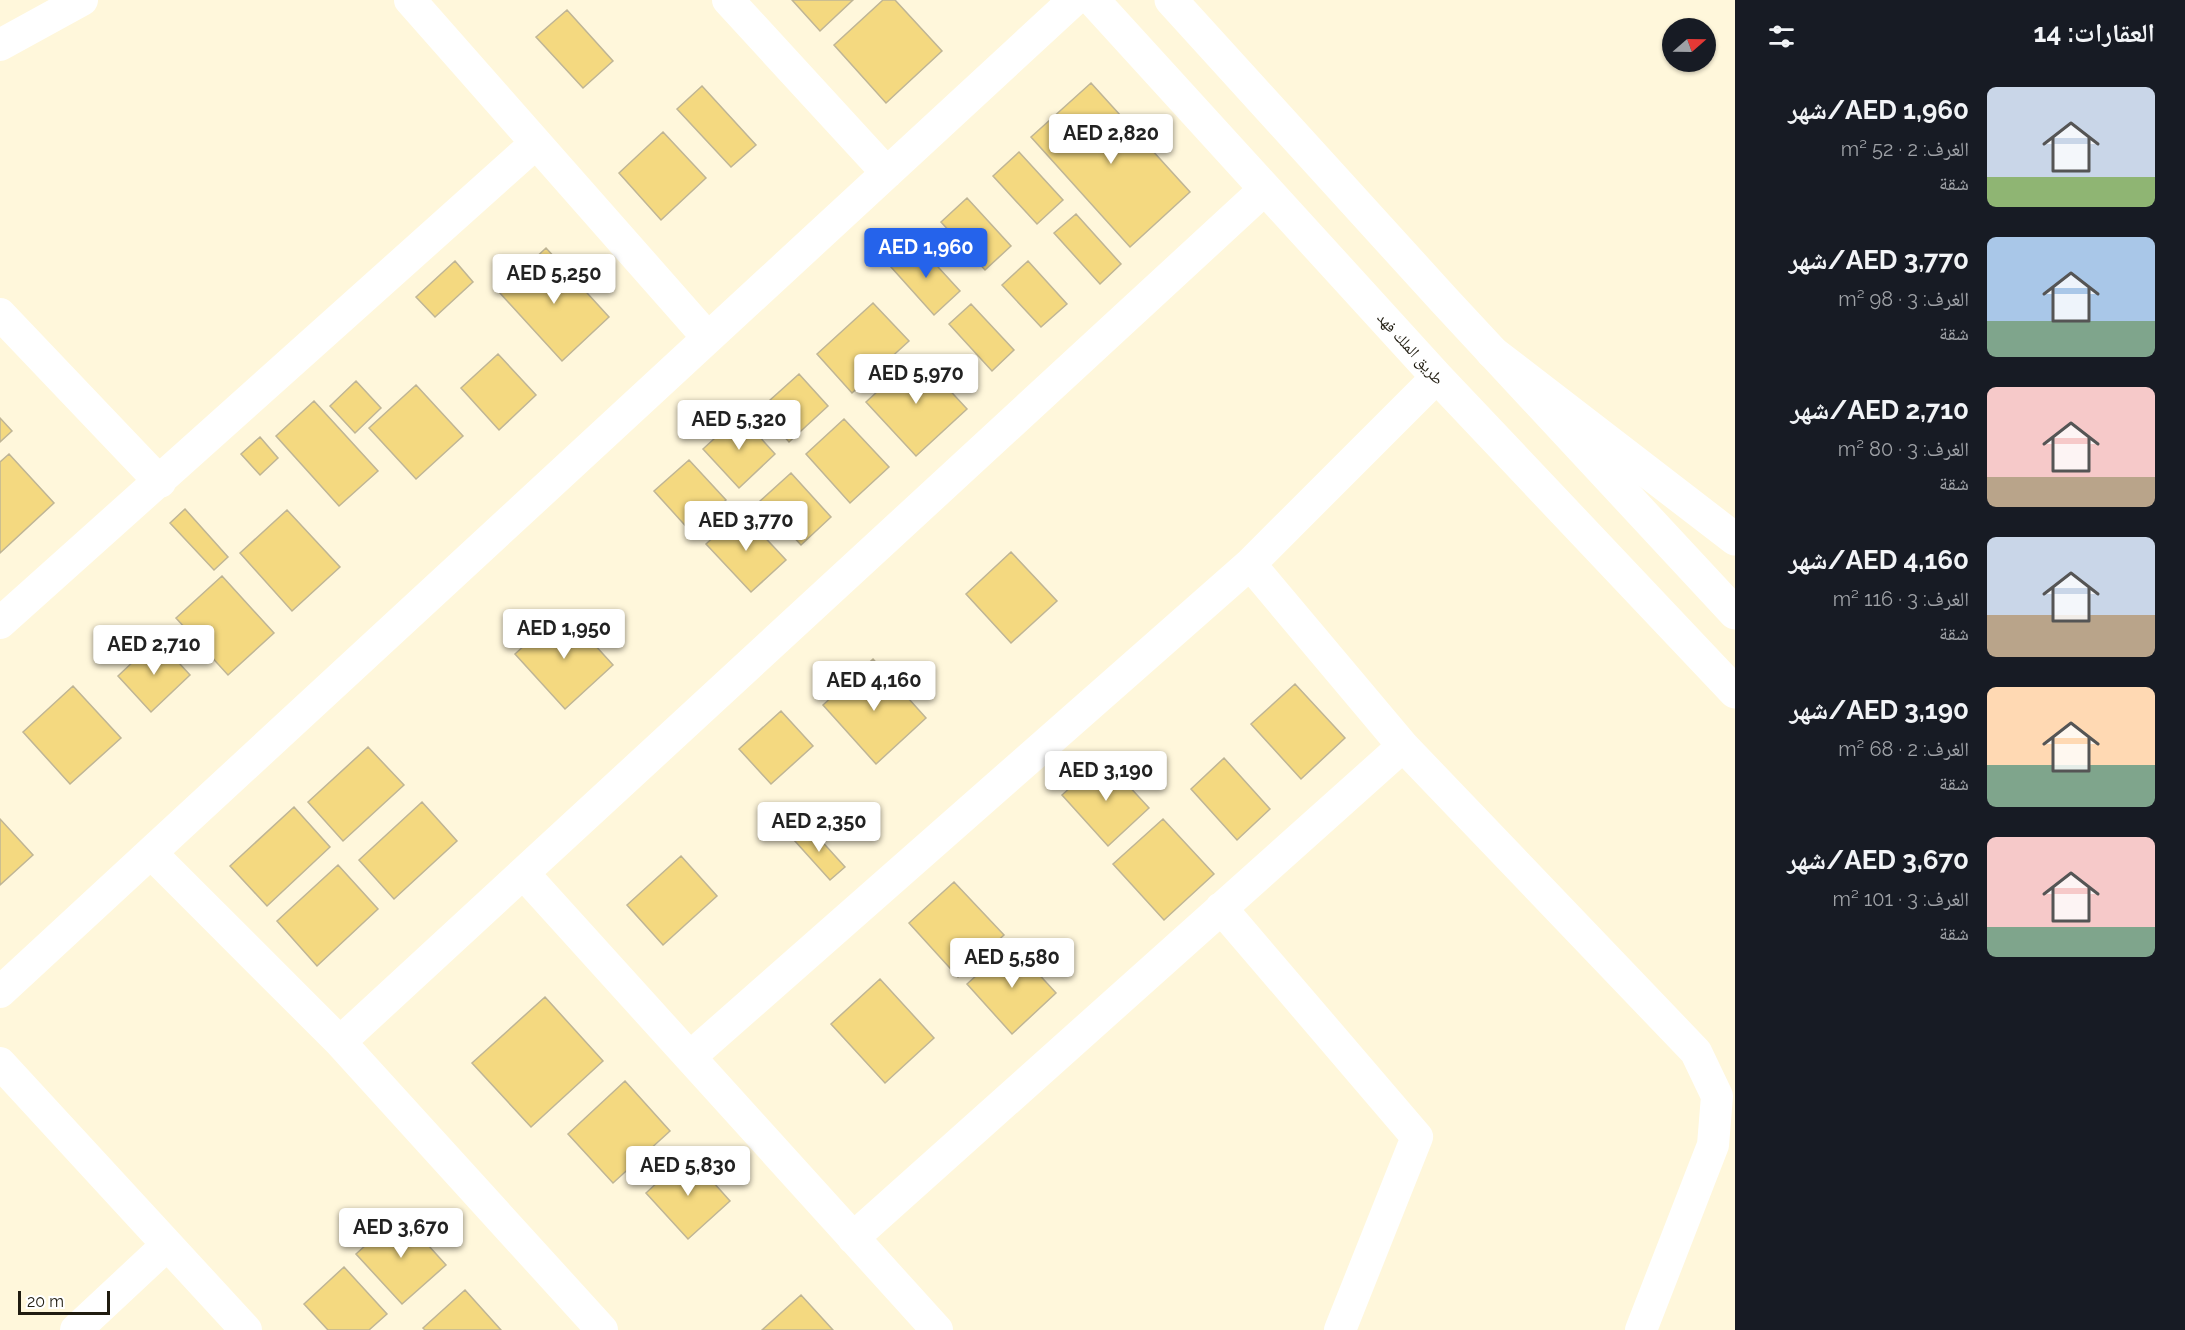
<!DOCTYPE html>
<html lang="ar">
<head>
<meta charset="utf-8">
<style>
  :root { --surface:#171b24; --page:#242831; --text:#f1f3f6; --muted:#9ea1a6; --accent:#2563eb }
  body { margin:0; font-family:Raleway,"Noto Naskh Arabic",sans-serif; background:var(--page); color:var(--text); direction:rtl; height:100vh; display:flex; flex-direction:column; font-size:22px; white-space:nowrap }
  * { box-sizing:border-box; margin:0 }
  p { font-size:20px; color:var(--muted) }
  .icon { flex:none; width:33px; height:33px; fill:none; stroke:currentColor; stroke-width:2; stroke-linecap:round; stroke-linejoin:round }
  .map { position:relative; flex:1; overflow:hidden; direction:ltr }
  .side { display:flex; flex-direction:column; background:var(--surface); width:450px }
  .side>* { flex:none }
  .needle { width:39px; rotate:70deg }
  .fabs { position:absolute; left:1662px; top:18px; display:grid; gap:12px }
  .fabs a { display:grid; place-items:center; width:54px; height:54px; border-radius:50%; background:var(--surface); box-shadow:0 2px 4px #0004; font-size:30px }
  .scale { position:absolute; left:18px; bottom:15px; width:92px; box-sizing:border-box; padding-left:6px; border:3px solid #201c10; border-top:0; font-size:16px; line-height:21px; white-space:nowrap; color:#201c10; -webkit-text-stroke:4px #fff; paint-order:stroke }
  .price { position:absolute; translate:-50% -51px; padding:0 14px; border-radius:6px; background:#fff; color:#222; font-size:20px; line-height:39px; filter:drop-shadow(0 2px 3px #0008) }
  .price::after { content:''; position:absolute; left:50%; top:36px; width:18px; height:14px; margin-left:-9px; background:inherit; clip-path:polygon(0 0,100% 0,50% 100%) }
  .price.selected { background:var(--accent); color:#fff }
  ul { padding:0; list-style:none }
  li { display:flex; align-items:center; gap:18px; height:150px; padding:0 30px }
  li span { display:grid; place-items:center; flex:none; width:168px; height:120px; border-radius:9px; color:#555 }
  li>.icon { margin-inline-start:auto }
  span .icon { width:72px; height:72px; fill:#fffc; stroke-width:1 }
  li b { font-size:26px }
  h2 { display:flex; justify-content:space-between; align-items:center; height:72px; padding:0 30px; font-size:26px }
  main { display:flex; flex:1; min-height:0 }
  .map>svg:first-child { display:block }
  .building { fill:#f4d980; stroke:#bfb595; stroke-width:1.5 }
  .lines { fill:none; stroke-linecap:round; stroke-linejoin:round }
  .minor { stroke:#fff; stroke-width:32 }
  .tertiary { stroke:#fff; stroke-width:33 }
  .secondary { stroke:#fff; stroke-width:33 }
  .labels { text-anchor:middle; stroke-width:5; stroke-linejoin:round; paint-order:stroke }
  .street-label { font-size:16px; fill:#201c10; stroke:#fff }
</style>
</head>
<body>
<main>
<section class="side">
<h2>العقارات: 14<svg class="icon" aria-label="filters" viewBox="0 0 24 24"><path d="M4 7h16M4 17h16"/><circle cx="9" cy="7" r="2"/><circle cx="15" cy="17" r="2"/></svg></h2>
<ul>
<li><span style="background:linear-gradient(#c9d6e8 75%,#8fb573 0)"><svg class="icon" aria-label="home" viewBox="0 0 24 24"><path d="M3 11l9-7 9 7M6 9v11h12V9"/></svg></span><div><b>AED 1,960/شهر</b><p>الغرف: 2 · 52 m²</p><p>شقة</p></div></li>
<li><span style="background:linear-gradient(#a9c7e8 70%,#7fa58c 0)"><svg class="icon" aria-label="home" viewBox="0 0 24 24"><path d="M3 11l9-7 9 7M6 9v11h12V9"/></svg></span><div><b>AED 3,770/شهر</b><p>الغرف: 3 · 98 m²</p><p>شقة</p></div></li>
<li><span style="background:linear-gradient(#f6c9c9 75%,#b9a48a 0)"><svg class="icon" aria-label="home" viewBox="0 0 24 24"><path d="M3 11l9-7 9 7M6 9v11h12V9"/></svg></span><div><b>AED 2,710/شهر</b><p>الغرف: 3 · 80 m²</p><p>شقة</p></div></li>
<li><span style="background:linear-gradient(#c9d6e8 65%,#b9a48a 0)"><svg class="icon" aria-label="home" viewBox="0 0 24 24"><path d="M3 11l9-7 9 7M6 9v11h12V9"/></svg></span><div><b>AED 4,160/شهر</b><p>الغرف: 3 · 116 m²</p><p>شقة</p></div></li>
<li><span style="background:linear-gradient(#ffd9b3 65%,#7fa58c 0)"><svg class="icon" aria-label="home" viewBox="0 0 24 24"><path d="M3 11l9-7 9 7M6 9v11h12V9"/></svg></span><div><b>AED 3,190/شهر</b><p>الغرف: 2 · 68 m²</p><p>شقة</p></div></li>
<li><span style="background:linear-gradient(#f6c9c9 75%,#7fa58c 0)"><svg class="icon" aria-label="home" viewBox="0 0 24 24"><path d="M3 11l9-7 9 7M6 9v11h12V9"/></svg></span><div><b>AED 3,670/شهر</b><p>الغرف: 3 · 101 m²</p><p>شقة</p></div></li>
</ul>
</section>
<div class="map">
<svg width="1735" height="1330" viewBox="0 0 1735 1330">
  <rect width="100%" height="100%" fill="#fff7db"/>
  <path class="building" d="M792 0H853L820 31Z
    M883 0H895L942 51 886 103 834 45Z
    M567 10 613 61 583 88 536 37Z
    M1091 83 1190 192 1130 247 1031 137Z
    M702 86 756 145 731 167 677 109Z
    M663 132 706 178 661 220 619 173Z
    M1019 152 1063 200 1037 224 993 176Z
    M967 198 1011 246 985 270 941 222Z
    M1076 214 1121 264 1100 284 1054 233Z
    M917 244 960 291 934 315 891 267Z
    M546 248 609 317 562 361 499 292Z
    M455 261 473 282 435 317 416 297Z
    M1028 261 1067 304 1041 327 1002 285Z
    M873 303 909 341 852 393 817 354Z
    M971 304 1014 350 992 371 949 324Z
    M498 354 536 395 499 430 461 388Z
    M917 355 967 409 916 456 866 402Z
    M799 374 828 406 789 442 760 409Z
    M356 381 381 408 355 433 330 406Z
    M416 385 463 436 416 479 369 428Z
    M314 401 378 471 339 506 276 436Z
    M740 415 775 454 739 488 703 449Z
    M0 418 12 431 0 442Z
    M844 419 889 467 850 503 806 454Z
    M260 437 278 458 260 475 241 454Z
    M9 454 54 503 0 553V462Z
    M689 460 726 500 691 532 654 491Z
    M791 473 831 517 801 545 760 501Z
    M185 509 228 557 214 570 170 523Z
    M287 510 340 567 292 611 240 553Z
    M741 512 786 560 751 592 706 544Z
    M1011 552 1057 601 1011 643 966 594Z
    M222 576 274 633 228 675 176 618Z
    M563 610 613 665 565 709 515 654Z
    M157 639 190 675 151 712 118 676Z
    M873 659 926 718 876 764 823 705Z
    M1295 684 1345 738 1301 779 1251 724Z
    M73 686 121 738 70 784 23 732Z
    M781 711 813 746 771 784 739 749Z
    M368 747 404 785 343 841 308 802Z
    M1103 758 1149 808 1108 846 1062 795Z
    M1224 758 1270 809 1237 840 1191 789Z
    M422 802 457 841 394 899 359 860Z
    M294 807 330 847 267 906 230 866Z
    M0 819 33 855 0 885Z
    M1163 819 1214 874 1164 920 1113 864Z
    M808 826 845 867 830 880 794 840Z
    M681 856 717 896 663 945 627 905Z
    M338 865 378 909 317 966 277 921Z
    M954 882 1004 935 958 977 909 923Z
    M1011 944 1056 993 1012 1034 967 984Z
    M880 979 934 1038 885 1083 831 1024Z
    M545 997 603 1061 531 1127 472 1063Z
    M625 1081 670 1131 613 1183 568 1134Z
    M688 1154 730 1201 688 1239 646 1193Z
    M400 1214 446 1265 402 1304 356 1254Z
    M344 1267 387 1314 369 1330H328L304 1304Z
    M465 1290 501 1330H425L423 1328Z
    M801 1295 833 1330H762Z"/>
  <g class="lines">
    <path class="minor" d="M410 0 708 338
      M728 0 887 173
      M0 45 82 0
      M0 314 160 482
      M1437 377 1250 564 1403 746 1696 1052 1717 1096 1713 1145 1641 1330
      M0 623 536 143
      M151 853 340 1042 1265 189
      M523 873 937 1330
      M1221 908 1417 1137 1340 1330
      M0 992 1074 0
      M340 1042 602 1330
      M690 1057 1250 564
      M0 1063 246 1330
      M853 1238 1403 746
      M76 1330 167 1245"/>
    <path class="tertiary" d="M1093 0 1437 377 1735 692
      M1171 0 1444 300 1735 613"/>
    <path class="secondary" d="M1492 352 1735 539"/>
  </g>
  <g class="labels">
    <g class="street-label">
      <text transform="translate(1411 348) rotate(48)" y="6">طريق الملك فهد</text>
    </g>
  </g>
</svg>
<div class="fabs">
<a><svg class="needle" viewBox="-14 -14 28 28"><path d="M0-13l5 13h-10z" fill="#e53935"/><path d="M0 13l5-13h-10z" fill="#9ea1a6"/></svg></a>
</div>
<div class="scale">20 m</div>
<b class="price" style="left:1111px;top:165px">AED 2,820</b>
<b class="price selected" style="left:926px;top:279px">AED 1,960</b>
<b class="price" style="left:554px;top:305px">AED 5,250</b>
<b class="price" style="left:916px;top:405px">AED 5,970</b>
<b class="price" style="left:739px;top:451px">AED 5,320</b>
<b class="price" style="left:746px;top:552px">AED 3,770</b>
<b class="price" style="left:564px;top:660px">AED 1,950</b>
<b class="price" style="left:154px;top:676px">AED 2,710</b>
<b class="price" style="left:874px;top:712px">AED 4,160</b>
<b class="price" style="left:1106px;top:802px">AED 3,190</b>
<b class="price" style="left:819px;top:853px">AED 2,350</b>
<b class="price" style="left:1012px;top:989px">AED 5,580</b>
<b class="price" style="left:688px;top:1197px">AED 5,830</b>
<b class="price" style="left:401px;top:1259px">AED 3,670</b>
</div>
</main>
</body>
</html>
